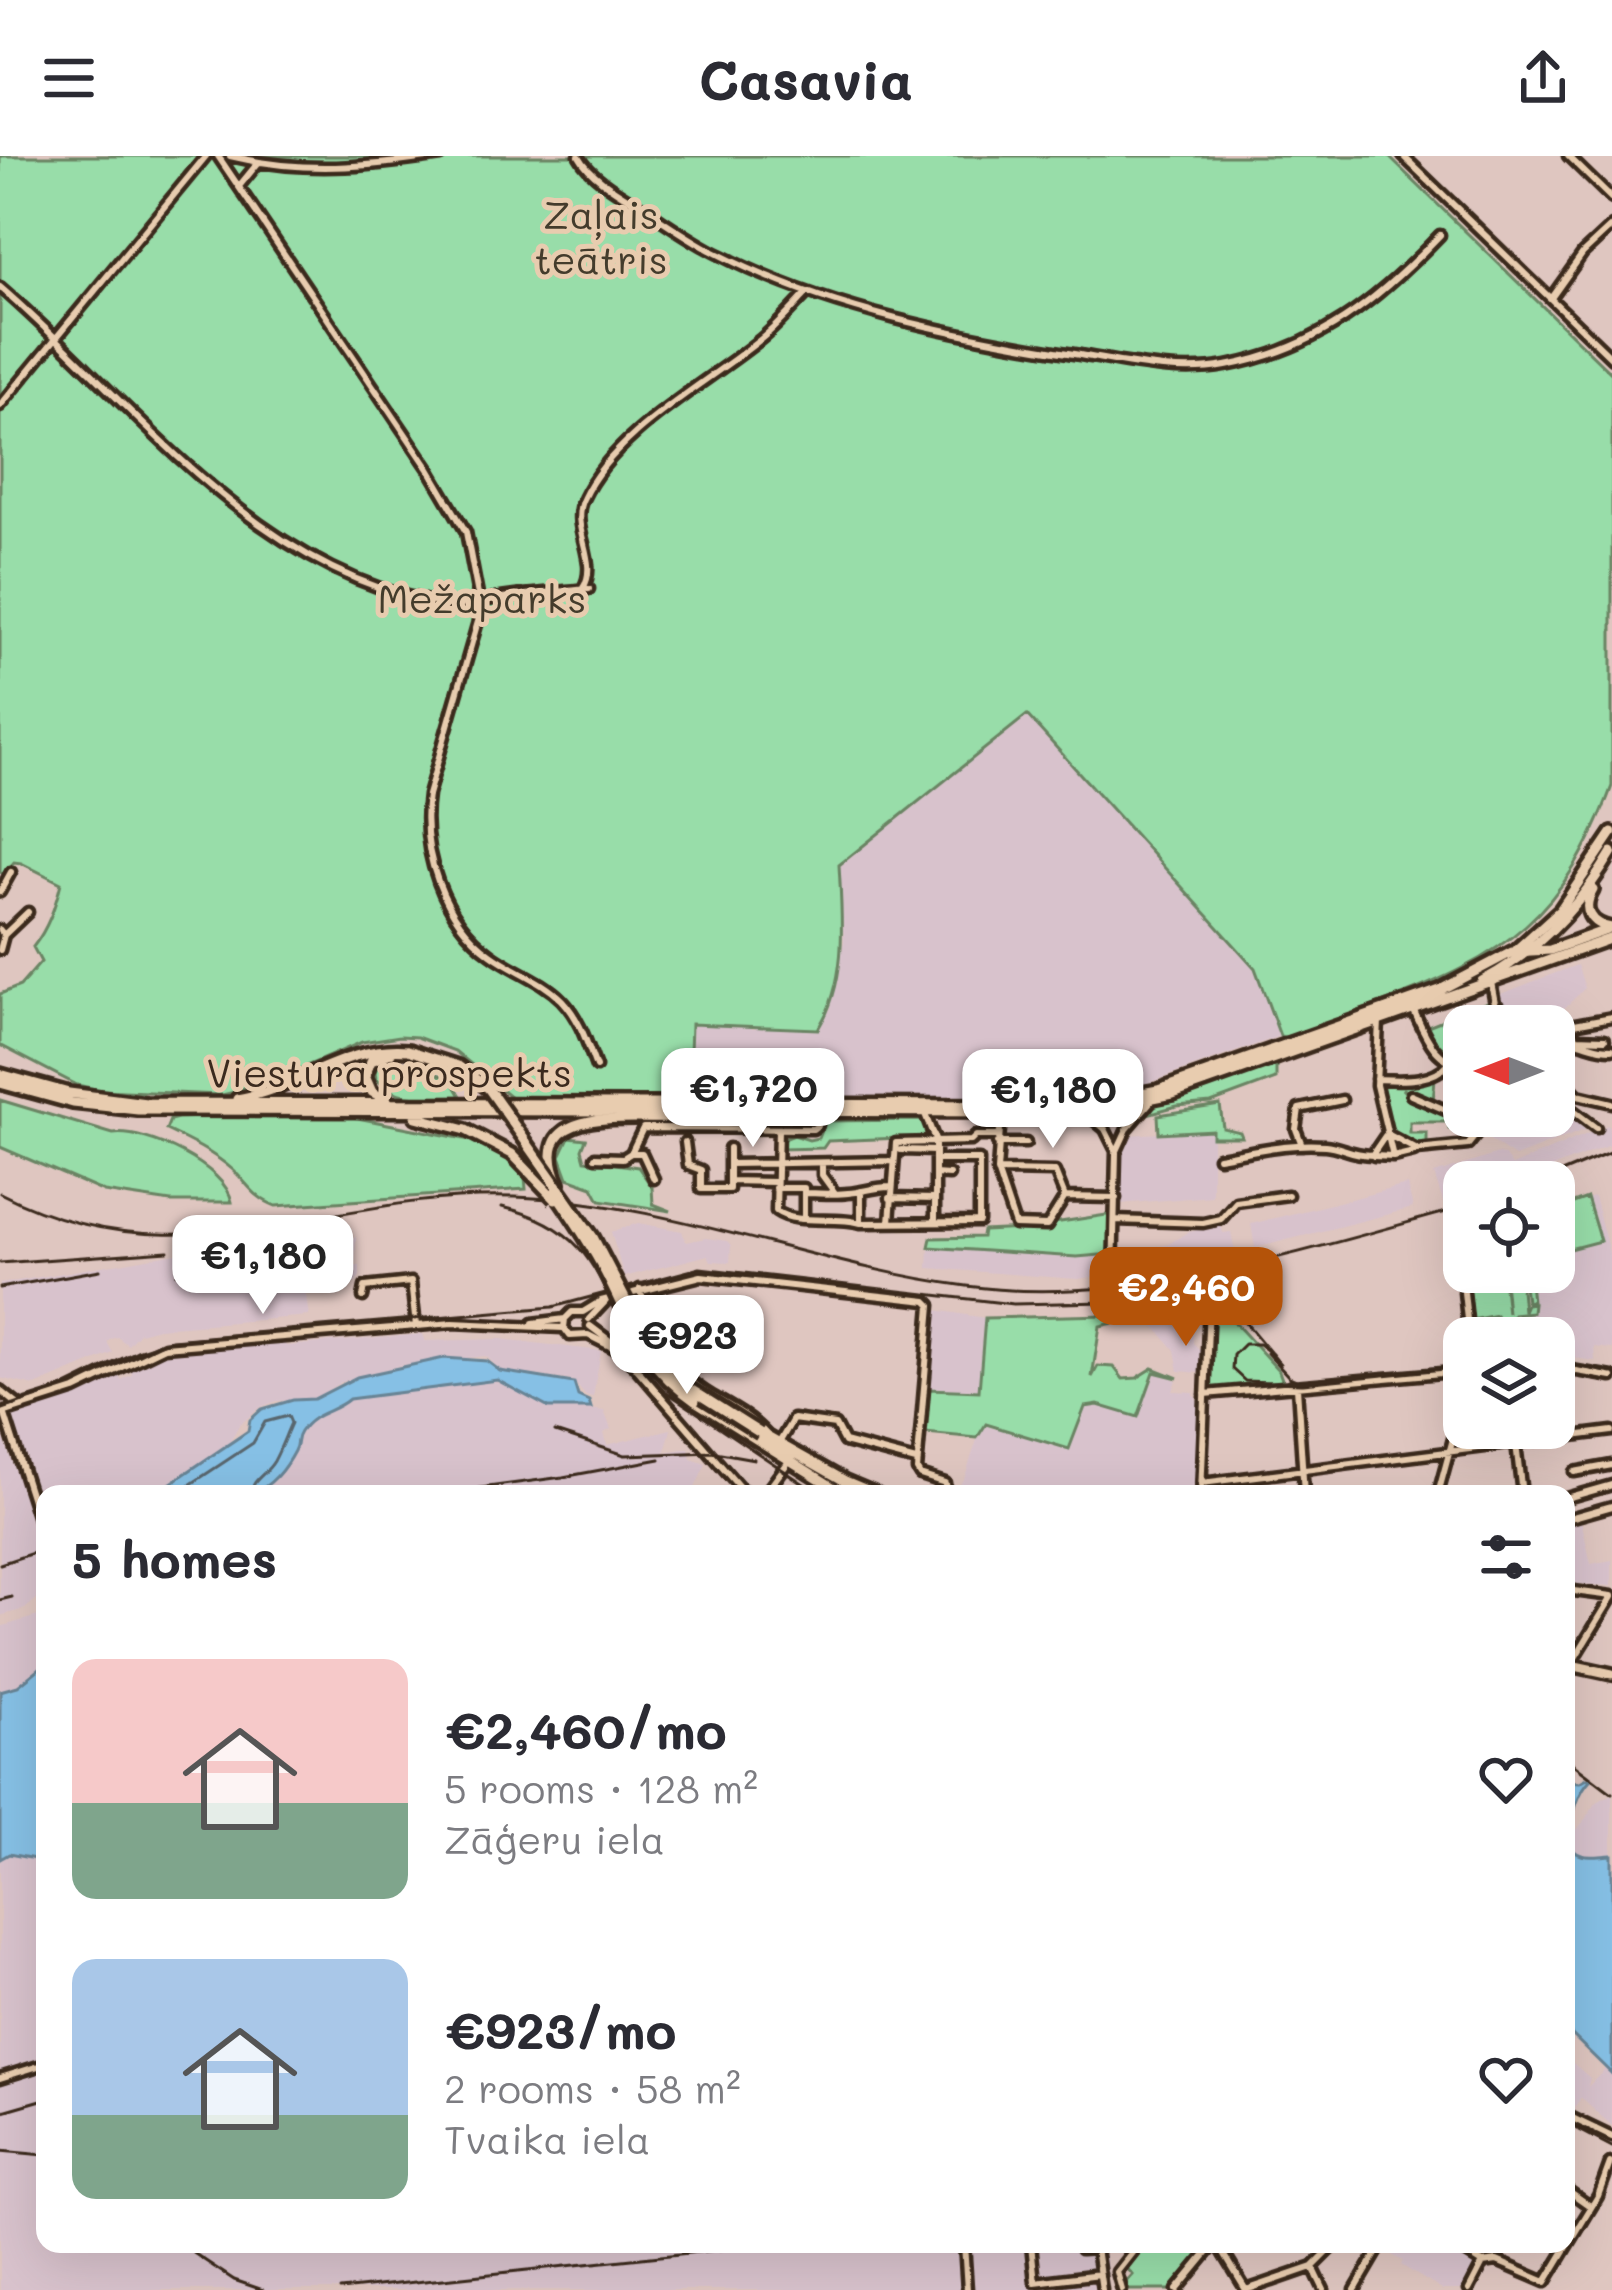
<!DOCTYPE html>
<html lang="en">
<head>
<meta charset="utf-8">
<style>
  :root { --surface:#fff; --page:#f7f7f7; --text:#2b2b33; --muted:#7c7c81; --accent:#b45309 }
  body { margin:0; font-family:Mali,sans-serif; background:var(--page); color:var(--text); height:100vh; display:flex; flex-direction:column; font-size:45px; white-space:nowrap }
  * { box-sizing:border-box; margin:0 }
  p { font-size:39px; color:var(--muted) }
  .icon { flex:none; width:66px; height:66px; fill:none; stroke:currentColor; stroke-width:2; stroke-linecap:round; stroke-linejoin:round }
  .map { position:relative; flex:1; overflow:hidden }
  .drawer { position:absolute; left:36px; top:1329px; width:1539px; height:768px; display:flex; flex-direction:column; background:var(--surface); border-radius:24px; box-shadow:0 12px 48px #0002 }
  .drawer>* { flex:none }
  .needle { width:78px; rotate:270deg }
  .fabs { position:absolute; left:1443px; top:849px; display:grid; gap:24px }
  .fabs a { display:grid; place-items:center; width:132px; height:132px; border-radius:24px; background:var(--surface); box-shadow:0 12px 48px #0002; font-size:60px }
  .price { position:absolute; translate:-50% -102px; padding:0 27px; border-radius:24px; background:#fff; color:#222; font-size:39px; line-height:78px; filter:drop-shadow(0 3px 6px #0008) }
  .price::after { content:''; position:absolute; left:50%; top:72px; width:36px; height:27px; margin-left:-18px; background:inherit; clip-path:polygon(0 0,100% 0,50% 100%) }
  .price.current { background:var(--accent); color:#fff }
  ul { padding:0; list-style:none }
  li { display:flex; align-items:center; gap:36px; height:300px; padding:0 36px }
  li span { display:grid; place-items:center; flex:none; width:336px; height:240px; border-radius:24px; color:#555 }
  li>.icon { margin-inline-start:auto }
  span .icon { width:144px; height:144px; fill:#fffc; stroke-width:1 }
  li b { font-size:51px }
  h2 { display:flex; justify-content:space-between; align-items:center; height:144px; padding:0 36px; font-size:51px }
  header { display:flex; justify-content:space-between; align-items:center; height:156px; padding:0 36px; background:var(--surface); font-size:54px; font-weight:700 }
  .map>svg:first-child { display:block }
  .built { fill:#d8c2cc }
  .green { fill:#98dda9; stroke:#6a8464; stroke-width:3 }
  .water { fill:#86c0e5; stroke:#688495; stroke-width:3 }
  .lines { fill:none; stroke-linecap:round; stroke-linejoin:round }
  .shore { stroke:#59666e; stroke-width:3 }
  .minor-casing { stroke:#3b2a1e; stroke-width:15 }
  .major-casing { stroke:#3b2a1e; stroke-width:18 }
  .minor { stroke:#e8ccaf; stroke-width:6 }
  .major { stroke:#e8ccaf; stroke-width:9 }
  .tram { stroke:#3b2a1e; stroke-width:3 }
  .rail { stroke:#3b2a1e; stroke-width:3 }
  .major-bridge-casing { stroke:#3b2a1e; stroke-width:18; stroke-linecap:butt }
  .major-bridge { stroke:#e8ccaf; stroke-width:9 }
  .labels { text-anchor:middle; stroke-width:10; stroke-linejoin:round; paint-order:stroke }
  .park-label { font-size:39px; fill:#443c2c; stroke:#e8ccaf }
  .street-label { font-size:39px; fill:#3b2a1e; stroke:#e8ccaf }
</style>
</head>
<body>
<header><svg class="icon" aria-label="menu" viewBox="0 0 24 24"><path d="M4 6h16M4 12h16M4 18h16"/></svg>Casavia<svg class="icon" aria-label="share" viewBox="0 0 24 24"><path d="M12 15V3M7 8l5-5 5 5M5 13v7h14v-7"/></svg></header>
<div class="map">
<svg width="1612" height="2134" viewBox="0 0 1612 2134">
  <rect width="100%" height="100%" fill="#dfc6c0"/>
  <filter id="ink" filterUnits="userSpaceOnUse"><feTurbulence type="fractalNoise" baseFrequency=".00833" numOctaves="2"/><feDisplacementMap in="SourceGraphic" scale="24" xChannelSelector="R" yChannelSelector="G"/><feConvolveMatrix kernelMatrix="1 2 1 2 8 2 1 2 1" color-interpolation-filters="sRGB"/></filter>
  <g filter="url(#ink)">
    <path class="built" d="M1027 558 1255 812 1280 880 1129 934 1100 940 1044 944 723 943 717 938V921L709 914 689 913 690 868 745 867 753 873 830 854 844 785 838 709Z
      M1577 809 1585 832 1546 870H1523L1497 844 1498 839Z
      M1554 946 1576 958 1589 972 1515 1001 1484 980 1478 981 1496 960H1554Z
      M1608 969 1612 988 1517 1026H1464V1043L1444 1049 1434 1018 1498 998 1504 999 1512 1010Z
      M1212 974V1040L1119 1048V1001L1127 979Z
      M1407 1029 1413 1052 1255 1092 1251 1068Z
      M1594 1041 1612 1107V1193L1594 1191 1595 1205 1554 1199V1182H1528L1525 1158 1531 1156 1529 1117 1468 1122V1116H1554V1052Z
      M638 1067 682 1075 686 1086 706 1082 727 1085 731 1089 730 1106 711 1105 708 1099 624 1121 611 1076Z
      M1221 1069 1223 1077 1231 1076 1235 1096 1121 1112V1098L1167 1089 1188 1076Z
      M296 1077 301 1098 356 1081 355 1110H360V1120L355 1128 347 1121H329L325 1132 305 1133 309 1160 158 1172 139 1177 128 1189 117 1181 111 1183 107 1186 113 1197 35 1230 0 1222V1128L205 1092 209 1101Z
      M929 1091 1077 1101 1106 1098 1108 1119 1078 1123 928 1112Z
      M1178 1144 1179 1153 1194 1156 1193 1187 1202 1196 1201 1217 1179 1215 1175 1194 1146 1160 1148 1154 1171 1151Z
      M936 1154 985 1162 979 1235 929 1233Z
      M423 1178 425 1185 501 1183 601 1195 593 1241 586 1240 573 1225 500 1214 486 1200 402 1209 341 1226 314 1243 277 1245 261 1251 239 1269 229 1287 155 1338H45V1372L8 1262 83 1236 117 1218 121 1224 133 1218 128 1212 166 1197 284 1185 286 1190Z
      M1154 1215 1177 1224 1173 1235 1193 1236 1199 1248 1196 1338H954L965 1320 981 1272 986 1268 1069 1293 1084 1251 1091 1248 1138 1261Z
      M490 1224 514 1232 535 1246 604 1255 611 1273 604 1277 607 1289 671 1273 665 1296 689 1292 691 1303 706 1308 692 1338H252L282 1316 301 1275 323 1254 342 1249 349 1243Z
      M0 1271 45 1404 44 1433 39 1441 25 1453 0 1460Z
      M1581 1364 1591 1408 1612 1404V1430L1566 1427V1368Z
      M38 1460 45 1463V1508L18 1530 0 1535V1471Z
      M1612 1638V1698L1582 1701 1573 1697 1568 1678 1579 1672 1597 1646Z
      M9 1698 45 1705V2088H1094L1106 2100 1109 2134H0V1703Z
      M1566 1901 1590 1922 1588 1931 1606 1912 1612 1917V1970L1581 1942 1572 1956 1566 1953Z
      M1399 2088H1449L1480 2108 1468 2134H1442L1401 2109 1403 2105 1392 2099Z"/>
    <path class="green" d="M0 0H1388L1612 218V630C1565 758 1506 801 1381 847 1350 859 1318 873 1285 881L1280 880 1255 812 1027 559 839 709C842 764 848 825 818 873L691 868 689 927 697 930 698 938 690 931 693 938 689 943 511 941 455 895 417 881 400 880 362 886 293 916 252 926 239 935 222 939 100 934 77 929 0 889V838L20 830 41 806 33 791C48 772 55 751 61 727L21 707 14 706 4 718 0 716Z
      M1490 845 1514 870H1464V888L1454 889 1453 898 1457 902C1440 901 1432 886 1425 871Z
      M398 904 451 923 461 940C432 940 396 948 376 922L374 910Z
      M1276 906V923L1211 947 1177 950 1140 960 1152 947Z
      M1435 922 1433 946 1402 933C1423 957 1459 960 1486 960L1471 980 1470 973H1449L1448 966H1410V977H1427V988L1417 991 1391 978 1380 927Z
      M0 944 113 978C146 973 226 1011 232 1046H171L104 1036 0 991Z
      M1220 949 1223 972 1240 976 1242 981H1212V974L1159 977 1158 959Z
      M259 959H342L485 987 513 1003 525 1021 526 1033 276 1050C254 1042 249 1029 233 1014 214 997 189 985 166 974L170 964 178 962Z
      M922 964 927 972 925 981 828 985 823 992 780 993 779 985 794 979 809 984 818 982 825 965Z
      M569 981 586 983 582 993 585 1004 638 1011 652 1031 653 1048 671 1055 600 1044 593 1031 568 1022 560 1000Z
      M1587 1042 1600 1085 1554 1097V1054Z
      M1113 1058 1111 1098 1077 1101 929 1091 931 1082 982 1081 983 1075 1049 1072 1054 1067Z
      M1529 1118 1532 1145 1526 1146 1523 1120 1503 1122 1507 1157 1504 1124 1520 1122 1523 1155 1526 1148 1533 1147 1532 1156 1513 1158 1512 1163 1498 1165 1496 1159 1472 1164 1469 1129H1473V1122Z
      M662 1136 668 1158 709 1142 748 1148 744 1175 730 1172 727 1157H711L709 1164 683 1161 675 1203 664 1178 677 1172 669 1174 660 1161 654 1137Z
      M1215 1145 1279 1215 1284 1229 1209 1233 1211 1147Z
      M1148 1154 1146 1160 1100 1170 1092 1221 1098 1210 1114 1211 1123 1223 1137 1222 1153 1212 1178 1222 1154 1216 1138 1261 1098 1249 1085 1251 1069 1293 986 1268 977 1282 925 1277 929 1233 979 1235 985 1162 1108 1159Z
      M1145 2088H1212L1174 2134H1129L1125 2128 1133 2119 1125 2110Z"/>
    <path class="water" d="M444 1202 487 1205 500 1215 574 1227 578 1240 589 1245 591 1252H549L497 1224 349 1243C333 1257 314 1255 300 1276 294 1285 299 1286 294 1295 284 1314 272 1329 252 1338H155L248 1275 250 1264 262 1253 293 1244 314 1243 357 1221Z
      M45 1508V1705L9 1698 0 1703V1535L18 1530Z
      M1587 1622 1590 1624C1575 1639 1572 1667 1567 1686 1577 1705 1592 1700 1612 1699V1918L1566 1873V1625L1580 1626Z"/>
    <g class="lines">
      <path class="shore" d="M176 1338 253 1287 265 1266 288 1260 291 1267C285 1280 281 1292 274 1305 266 1319 253 1322 250 1338"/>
      <g class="minor-casing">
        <path id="minor" d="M218 0 429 313 466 376 481 455 428 639C420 695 443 764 491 798 514 815 541 823 562 844 580 863 587 887 596 911
          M230 0C304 18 367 11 441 0
          M579 0C591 22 621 38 642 51 667 67 693 86 720 99 830 155 959 180 1080 199 1127 207 1178 219 1226 210 1318 193 1377 145 1440 79
          M1403 0 1612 202
          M1568 0 1612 43
          M240 29 258 7
          M0 131C135 247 261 426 453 449 466 450 476 447 489 444 521 438 557 436 589 433
          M1551 142 1583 97 1612 70
          M0 250 206 0
          M583 432C600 406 569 371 583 343 614 276 706 228 761 183 778 169 792 153 807 137
          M0 736 11 716
          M0 774 4 779 0 794
          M4 779 28 756
          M1491 826 1495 847 1517 870
          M1413 853C1425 878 1434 906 1464 909
          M1379 865 1376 929 1393 1001
          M1605 883 1577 882 1569 869 1612 861
          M1554 884C1581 881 1589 893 1612 893
          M1554 914 1578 939 1612 947
          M1376 923C1401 924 1432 927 1449 907
          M706 925V949
          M1411 939 1448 955H1464
          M1554 940 1596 972
          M925 958 935 984V1065
          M1087 958 1105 973 1115 993
          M1001 959 997 1015 1015 1069 1047 1070 1065 1041 1116 1042
          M778 973 776 1055C797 1070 834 1059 861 1067L979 1066V1004H935
          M1387 978 1417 994 1468 989 1491 960
          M685 986 688 1009 701 1014V1033H729V992
          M997 987H1026
          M1302 989 1296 973 1299 953 1342 944
          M901 994 935 995
          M1374 1000 1393 1001 1414 996
          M595 1001 623 1002 631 997
          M1218 1001C1255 995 1287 986 1325 989 1341 990 1350 999 1372 999L1385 980
          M730 1008 893 1005
          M822 1009V1019L835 1037
          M997 1015 1055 1016 1065 1041
          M935 1018 949 1019
          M654 1023 642 997H631L643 972 813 973 818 969 819 958
          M731 1025 775 1026
          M775 1032H804V1037C819 1037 834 1039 848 1037 863 1036 874 1031 890 1031
          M890 1042 935 1043
          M804 1062V1037
          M1115 1064 1203 1067 1221 1063 1236 1046 1288 1039
          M890 1066 896 987 971 985 976 980H996
          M861 1067V1035
          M1458 1081 1469 1182
          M1113 1122 1116 997 1127 973 1151 945
          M640 1133C655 1184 664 1211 712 1240 731 1251 751 1261 766 1278
          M363 1141 365 1131 411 1126 416 1170
          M589 1163 605 1146
          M533 1167 565 1163
          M590 1170 618 1191 741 1333 752 1338 767 1335 795 1297
          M620 1195 588 1179 570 1180 564 1172 565 1163 572 1156H583L601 1145 701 1120 927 1145 931 1149 917 1314 920 1319 945 1327 946 1338
          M1554 1211 1612 1221
          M1297 1231 1304 1338
          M0 1234 21 1251
          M1205 1238 1464 1215
          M4 1256 45 1385
          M0 1258 75 1234 164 1191 453 1167 563 1172
          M779 1287 793 1263 835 1269 844 1286 916 1305
          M1516 1288 1522 1338
          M1574 1316 1612 1309
          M1202 1327 1612 1275
          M1201 1338 1209 1148
          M1438 1338 1464 1242
          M1566 1342 1612 1329
          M1566 1363 1612 1350
          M1566 1434 1612 1440
          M1566 1524 1570 1510 1612 1441
          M0 1922 45 1908
          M1566 1959 1612 1981
          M1566 2033 1590 2050
          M964 2088 967 2134
          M1031 2088 1035 2126 1100 2118
          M1218 2088 1246 2134
          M1452 2088 1483 2107
          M1081 2093 1096 2092 1102 2134
          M1483 2107 1497 2105 1546 2126 1598 2040 1610 2007
          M1313 2111 1324 2134
          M1122 2134 1117 2116 1139 2088
          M1177 2134 1215 2088
          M1246 2134 1313 2111 1336 2088
          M1355 2134 1382 2088
          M1469 2134 1483 2107"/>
      </g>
      <g class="major-casing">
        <path id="major" d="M1593 734C1581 754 1590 768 1611 772
          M1517 793 1560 754 1612 677
          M1482 825C1538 795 1580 750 1612 696
          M0 918 69 937 146 947 1077 949 1158 934 1440 834 1512 796 1550 794 1612 772
          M0 927 73 947 138 954 1084 956 1173 938 1612 782
          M237 943C297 933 346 888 408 894
          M387 944 372 936 365 920 371 905 391 897
          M416 961 466 974
          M559 1027C523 946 635 965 680 962
          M695 1245 844 1338
          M760 1277 845 1325 876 1338
          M1566 1508 1612 1518"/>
      </g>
      <use href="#minor" class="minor"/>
      <use href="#major" class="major"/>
      <path class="tram" d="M1267 1197 1289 1221 1303 1227 1464 1211
        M1272 1198 1259 1188H1244L1233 1199 1232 1213 1245 1225 1302 1227
        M1554 1206 1612 1217
        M0 1254 60 1233 137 1195 172 1184 553 1151 700 1112 1013 1148 1107 1146 1211 1134 1225 1142 1280 1208"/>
      <path class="rail" d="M1540 1026 1612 996
        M0 1037C181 1131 328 1034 515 1041 670 1046 814 1110 967 1130 1131 1152 1306 1094 1464 1051
        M502 1051C624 1079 593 1166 665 1235L819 1338
        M213 1103 306 1077
        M0 1107 168 1095
        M177 1118 193 1104 223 1090
        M0 1132 100 1114
        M555 1276 625 1299 715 1296 754 1303
        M436 1338 563 1321 660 1303
        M0 1408 36 1396
        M0 1444 12 1441
        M1566 1602 1612 1637
        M0 1956 45 1943
        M1566 1967 1612 1991
        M0 1995 45 1999
        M192 2096 234 2124 263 2134
        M340 2134 774 2088"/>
      <g class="major-bridge-casing">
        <path id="major-bridge" d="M408 894 458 910 488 932 593 1081 655 1200 684 1229 760 1277
          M466 974 512 998 555 1043
          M555 1036C573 1062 591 1089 605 1116 634 1172 641 1208 695 1245"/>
      </g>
      <use href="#major-bridge" class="major-bridge"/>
    </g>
  </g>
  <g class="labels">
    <g class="park-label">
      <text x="601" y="73">Zaļais<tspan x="601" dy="45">teātris</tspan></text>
      <text x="482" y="457">Mežaparks</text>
    </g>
    <g class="street-label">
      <text x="389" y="931">Viestura prospekts</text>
    </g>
  </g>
</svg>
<div class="fabs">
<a><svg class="needle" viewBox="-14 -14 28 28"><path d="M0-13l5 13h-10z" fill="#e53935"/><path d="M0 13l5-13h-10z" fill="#7c7c81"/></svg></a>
<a><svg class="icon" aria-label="locate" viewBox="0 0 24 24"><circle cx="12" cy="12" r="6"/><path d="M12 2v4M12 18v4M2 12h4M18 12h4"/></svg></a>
<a><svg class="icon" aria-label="layers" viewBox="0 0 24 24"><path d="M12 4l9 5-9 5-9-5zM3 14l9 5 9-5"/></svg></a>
</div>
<b class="price" style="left:753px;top:994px">€1,720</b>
<b class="price" style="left:1053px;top:995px">€1,180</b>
<b class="price" style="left:263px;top:1161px">€1,180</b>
<b class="price current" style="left:1186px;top:1193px">€2,460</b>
<b class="price" style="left:687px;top:1241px">€923</b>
<section class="drawer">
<h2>5 homes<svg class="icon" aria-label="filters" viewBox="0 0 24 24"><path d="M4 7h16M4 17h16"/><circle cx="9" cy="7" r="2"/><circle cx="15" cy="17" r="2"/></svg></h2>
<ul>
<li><span style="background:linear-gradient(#f6c9c9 60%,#7fa58c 0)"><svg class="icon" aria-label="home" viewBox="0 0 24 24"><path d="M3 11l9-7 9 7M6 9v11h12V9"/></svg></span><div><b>€2,460/mo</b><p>5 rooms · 128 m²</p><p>Zāģeru iela</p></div><svg class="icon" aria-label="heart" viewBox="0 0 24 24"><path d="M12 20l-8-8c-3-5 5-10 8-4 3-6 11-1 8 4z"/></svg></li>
<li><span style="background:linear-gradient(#a9c7e8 65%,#7fa58c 0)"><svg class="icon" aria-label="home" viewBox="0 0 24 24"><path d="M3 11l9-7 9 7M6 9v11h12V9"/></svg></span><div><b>€923/mo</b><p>2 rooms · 58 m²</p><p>Tvaika iela</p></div><svg class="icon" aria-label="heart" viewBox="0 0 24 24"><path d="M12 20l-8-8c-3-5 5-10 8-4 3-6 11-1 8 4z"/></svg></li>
</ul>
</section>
</div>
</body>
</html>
